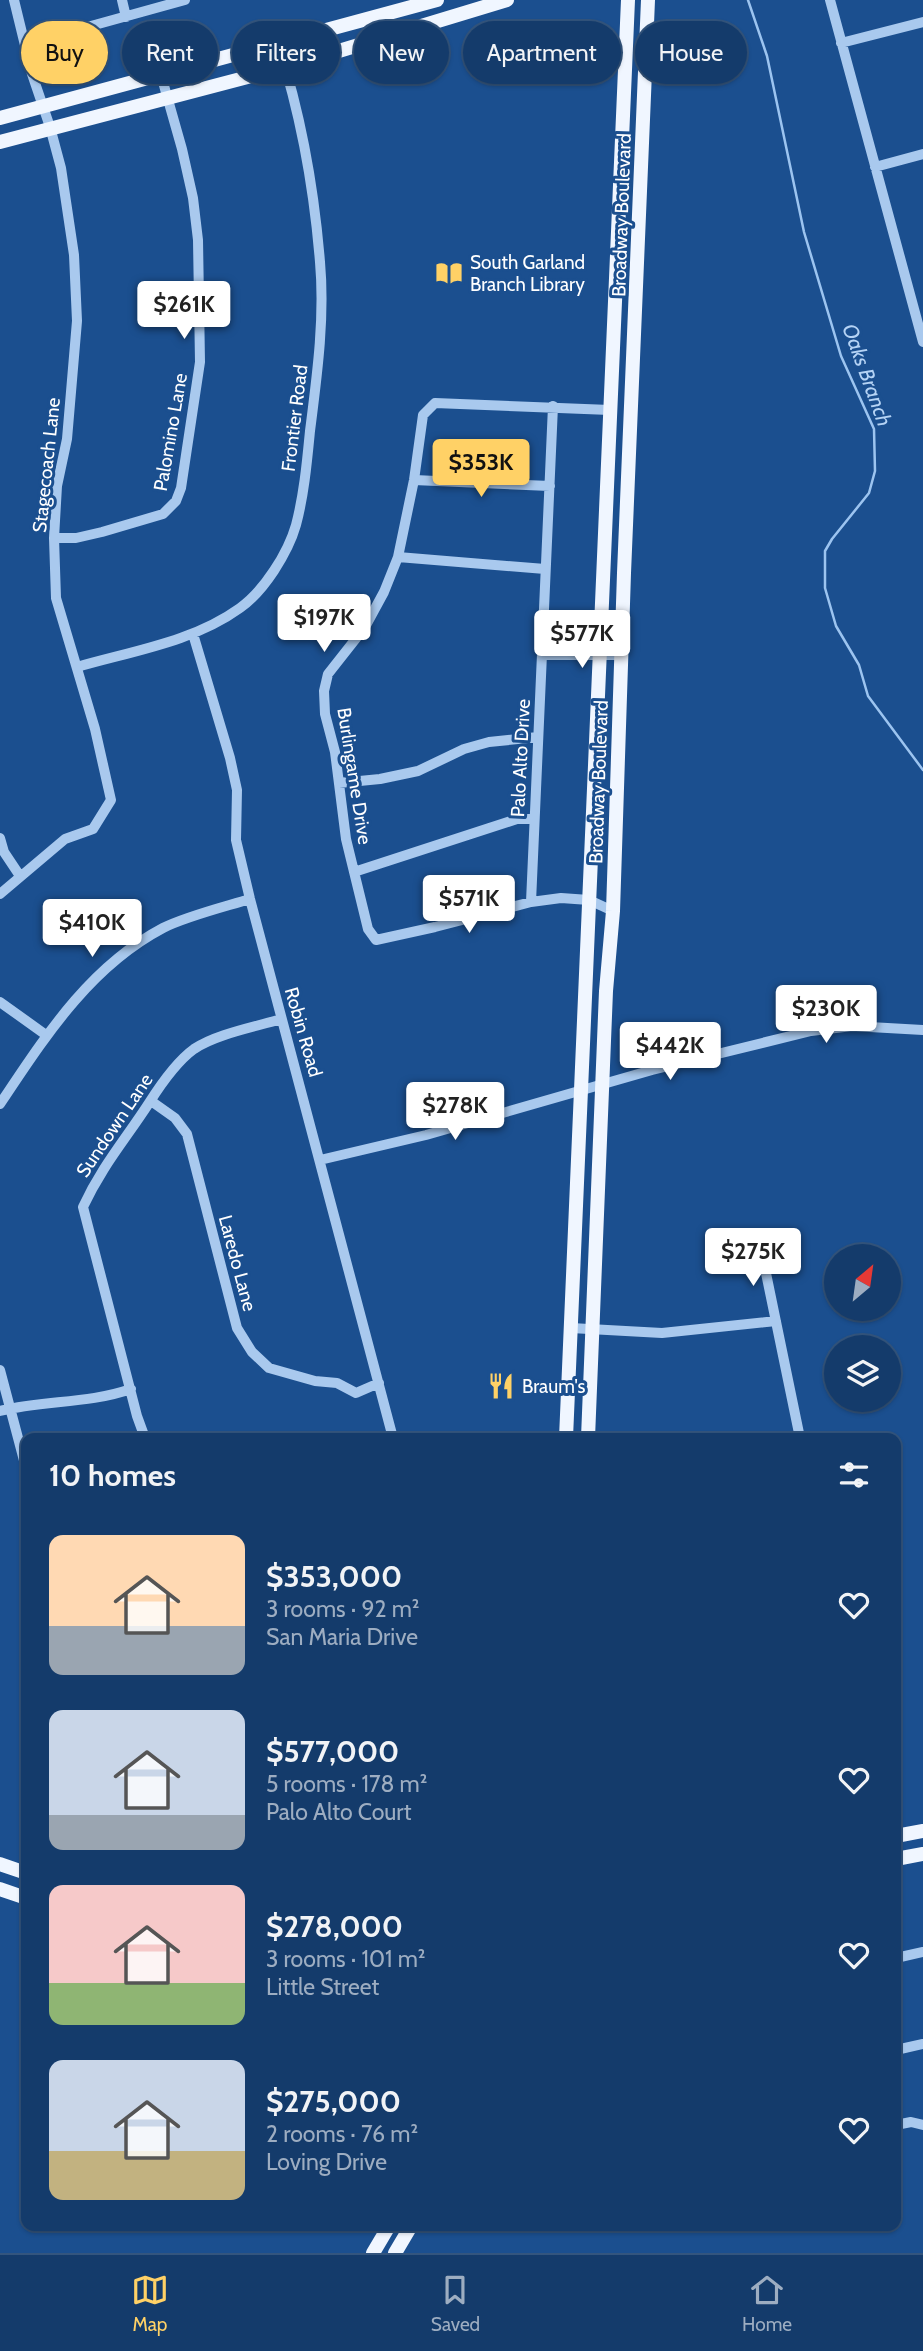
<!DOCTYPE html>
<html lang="en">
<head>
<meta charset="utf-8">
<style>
  :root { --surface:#143b6b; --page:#214673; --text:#f1f3f6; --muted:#9dadc1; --line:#33557e; --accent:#ffd166 }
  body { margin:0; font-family:Cabin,sans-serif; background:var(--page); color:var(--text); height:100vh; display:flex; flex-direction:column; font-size:26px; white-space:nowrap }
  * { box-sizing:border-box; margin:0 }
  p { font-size:23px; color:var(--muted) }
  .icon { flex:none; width:38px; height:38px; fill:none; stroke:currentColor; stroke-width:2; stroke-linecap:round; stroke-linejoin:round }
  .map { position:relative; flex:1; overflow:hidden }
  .panel { position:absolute; left:21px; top:1433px; width:880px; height:798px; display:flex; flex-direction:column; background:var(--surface); border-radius:14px; box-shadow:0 2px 5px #0004,0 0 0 2px var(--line) }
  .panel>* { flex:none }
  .banner { position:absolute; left:21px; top:21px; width:882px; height:63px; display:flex; gap:14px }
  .needle { width:46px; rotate:29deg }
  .tools { position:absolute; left:824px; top:1244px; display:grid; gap:14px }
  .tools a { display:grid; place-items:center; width:77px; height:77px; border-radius:50%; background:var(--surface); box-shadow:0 2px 5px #0004,0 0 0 2px var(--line); font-size:35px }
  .price { position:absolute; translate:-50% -60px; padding:0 16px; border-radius:7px; background:#fff; color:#222; font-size:23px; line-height:46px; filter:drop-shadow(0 2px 4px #0008) }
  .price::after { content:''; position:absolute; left:50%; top:42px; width:21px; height:16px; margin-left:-10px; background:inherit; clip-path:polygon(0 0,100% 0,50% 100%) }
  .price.active { background:var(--accent); color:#111 }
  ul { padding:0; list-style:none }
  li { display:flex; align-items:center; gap:21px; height:175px; padding:0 28px }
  li span { display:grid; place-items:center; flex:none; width:196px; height:140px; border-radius:14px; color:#555 }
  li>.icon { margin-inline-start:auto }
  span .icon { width:84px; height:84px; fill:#fffc; stroke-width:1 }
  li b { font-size:30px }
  h2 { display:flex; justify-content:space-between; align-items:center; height:84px; padding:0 28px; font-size:30px }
  .chip { padding:0 24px; border-radius:32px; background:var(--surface); box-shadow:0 2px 5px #0004,0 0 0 2px var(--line); font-size:24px; line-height:63px }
  .chip.active { background:var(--accent); color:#111 }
  .menu { display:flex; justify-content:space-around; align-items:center; height:98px; border-top:2px solid var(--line); background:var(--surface); font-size:19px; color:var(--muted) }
  .menu a { display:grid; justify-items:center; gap:4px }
  .menu .active { color:var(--accent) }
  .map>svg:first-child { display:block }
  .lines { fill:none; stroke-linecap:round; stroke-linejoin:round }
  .stream { stroke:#9cc4f0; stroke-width:2.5 }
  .minor { stroke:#a9c9ee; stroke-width:10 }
  .major { stroke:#f0f6ff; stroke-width:14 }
  .labels { text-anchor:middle; stroke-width:6; stroke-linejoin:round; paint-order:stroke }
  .street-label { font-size:19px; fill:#fff; stroke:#1b4f8f }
  .poi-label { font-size:19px; fill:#fff; stroke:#1b4f8f; text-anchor:start }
  .water-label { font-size:21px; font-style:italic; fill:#b5d3f5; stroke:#1b4f8f }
</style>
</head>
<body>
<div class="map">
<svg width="923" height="2253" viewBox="0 0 923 2253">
  <rect width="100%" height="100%" fill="#1b4f8f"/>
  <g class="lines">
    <path class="stream" d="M748 0 767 56 804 232 841 356 874 429 875 471 869 493 832 539 825 551V588L836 626 859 665 868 696 923 770"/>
    <path class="minor" d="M122 0 126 17
      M830 0 923 342
      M841 43 923 22
      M26 44 185 0
      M875 167 923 154
      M610 410 435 403 423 415 414 480 398 557 384 592 365 627 328 674 324 691 325 714 335 752 346 839 368 929 376 940 435 927 531 902 561 898 589 900 613 911
      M414 480 550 486
      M54 538H76L102 532 163 514 176 501 181 488 200 362 198 240 193 198 182 149 161 75
      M398 557 545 569
      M193 634 230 758 237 790 236 840 250 899 393 1438
      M543 655H623
      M77 667C132 651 193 642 240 608 264 591 288 553 296 525 304 495 307 462 310 431 317 376 325 318 320 262 314 188 301 115 278 44
      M339 783 380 779 418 771 464 749 489 742 538 737
      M0 838 4 852 20 876
      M354 872 517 819H534
      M0 894 65 839 93 829 111 800 95 729 56 598 54 538 57 486 67 439 77 321 74 255 61 168 50 127 32 74 14 0
      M531 902 553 406
      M0 1002 46 1035
      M151 1101 175 1118 187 1134 237 1328 252 1352 269 1368 315 1381 337 1383 356 1393 379 1383
      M0 1104C45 1037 89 967 163 928 187 916 224 907 250 899
      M320 1160 426 1135 652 1070 811 1031 852 1026 923 1030
      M761 1249 800 1438
      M571 1328 662 1333 776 1321
      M0 1370 26 1468
      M0 1411C44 1400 88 1404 131 1389
      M145 1438 137 1416 83 1207C102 1166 125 1140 149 1103 161 1084 176 1062 194 1049 216 1034 255 1027 281 1019
      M896 1958 923 1952
      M896 2050 923 2044
      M896 2125 911 2122 923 2125"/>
    <path class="major" d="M0 118 437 0
      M0 142 286 67 507 0
      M566 1438 628 0
      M588 1438 606 991 613 911 624 573 648 0
      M896 1836 923 1831
      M896 1859 923 1854
      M0 1864 26 1873
      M0 1889 26 1898
      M373 2253 389 2226
      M395 2253 411 2226"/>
  </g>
  <defs>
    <g id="library-bare" transform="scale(2.1)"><path d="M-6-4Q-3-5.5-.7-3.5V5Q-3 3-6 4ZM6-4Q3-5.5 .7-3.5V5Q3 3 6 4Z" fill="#ffd166" stroke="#1b4f8f" stroke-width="2.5" paint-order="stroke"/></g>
    <g id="restaurant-bare" transform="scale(2.1)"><path d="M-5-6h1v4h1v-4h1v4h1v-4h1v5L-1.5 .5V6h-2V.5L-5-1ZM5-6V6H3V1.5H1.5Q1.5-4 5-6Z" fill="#ffd166" stroke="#1b4f8f" stroke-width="2.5" paint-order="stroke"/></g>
  </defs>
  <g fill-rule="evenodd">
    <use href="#library-bare" x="449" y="273"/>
    <use href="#restaurant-bare" x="501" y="1386"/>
  </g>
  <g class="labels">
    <g class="street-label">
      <text transform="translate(621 215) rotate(-88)" y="7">Broadway Boulevard</text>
      <text transform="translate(294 418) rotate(-83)" y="7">Frontier Road</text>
      <text transform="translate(170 432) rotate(-80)" y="7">Palomino Lane</text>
      <text transform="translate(46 465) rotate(-84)" y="7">Stagecoach Lane</text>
      <text transform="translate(520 758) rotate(-87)" y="7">Palo Alto Drive</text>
      <text transform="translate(355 776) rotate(81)" y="7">Burlingame Drive</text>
      <text transform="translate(598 782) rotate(-88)" y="7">Broadway Boulevard</text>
      <text transform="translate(304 1032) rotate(74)" y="7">Robin Road</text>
      <text transform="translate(114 1125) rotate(-56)" y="7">Sundown Lane</text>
      <text transform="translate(238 1263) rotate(75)" y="7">Laredo Lane</text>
    </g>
    <g class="poi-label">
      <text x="470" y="269">South Garland<tspan x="470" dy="22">Branch Library</tspan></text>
      <text x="522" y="1393">Braum's</text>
    </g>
    <g class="water-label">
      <text transform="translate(867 375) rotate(70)" y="7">Oaks Branch</text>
    </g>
  </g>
</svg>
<div class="tools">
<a><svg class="needle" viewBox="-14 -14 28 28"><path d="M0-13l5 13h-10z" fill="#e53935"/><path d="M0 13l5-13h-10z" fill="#9dadc1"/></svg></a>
<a><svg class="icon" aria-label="layers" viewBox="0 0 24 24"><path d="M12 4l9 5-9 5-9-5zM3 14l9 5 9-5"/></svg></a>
</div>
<b class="price" style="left:184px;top:341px">$261K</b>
<b class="price active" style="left:481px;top:499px">$353K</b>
<b class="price" style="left:324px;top:654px">$197K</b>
<b class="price" style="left:582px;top:670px">$577K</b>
<b class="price" style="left:469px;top:935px">$571K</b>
<b class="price" style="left:92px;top:959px">$410K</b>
<b class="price" style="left:826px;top:1045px">$230K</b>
<b class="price" style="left:670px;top:1082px">$442K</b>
<b class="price" style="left:455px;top:1142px">$278K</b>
<b class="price" style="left:753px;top:1288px">$275K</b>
<div class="banner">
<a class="chip active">Buy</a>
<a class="chip">Rent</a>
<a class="chip">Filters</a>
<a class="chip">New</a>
<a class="chip">Apartment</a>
<a class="chip">House</a>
</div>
<section class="panel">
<h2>10 homes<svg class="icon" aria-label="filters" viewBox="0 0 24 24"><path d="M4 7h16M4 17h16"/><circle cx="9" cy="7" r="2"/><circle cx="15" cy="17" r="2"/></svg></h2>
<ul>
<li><span style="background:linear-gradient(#ffd9b3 65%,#9aa5b1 0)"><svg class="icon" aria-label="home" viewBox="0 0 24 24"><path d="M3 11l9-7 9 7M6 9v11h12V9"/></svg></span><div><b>$353,000</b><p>3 rooms · 92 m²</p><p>San Maria Drive</p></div><svg class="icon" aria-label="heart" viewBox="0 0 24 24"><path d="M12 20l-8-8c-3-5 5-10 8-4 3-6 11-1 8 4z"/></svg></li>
<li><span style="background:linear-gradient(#c9d6e8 75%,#9aa5b1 0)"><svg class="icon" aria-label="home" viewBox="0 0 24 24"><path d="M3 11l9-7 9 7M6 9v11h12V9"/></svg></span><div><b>$577,000</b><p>5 rooms · 178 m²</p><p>Palo Alto Court</p></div><svg class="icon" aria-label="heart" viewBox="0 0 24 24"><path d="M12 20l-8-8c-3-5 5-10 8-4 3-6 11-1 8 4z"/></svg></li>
<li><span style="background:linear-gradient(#f6c9c9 70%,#8fb573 0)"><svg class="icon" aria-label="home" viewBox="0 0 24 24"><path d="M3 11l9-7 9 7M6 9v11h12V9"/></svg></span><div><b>$278,000</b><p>3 rooms · 101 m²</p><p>Little Street</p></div><svg class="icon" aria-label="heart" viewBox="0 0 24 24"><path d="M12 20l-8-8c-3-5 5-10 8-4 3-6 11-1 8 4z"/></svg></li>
<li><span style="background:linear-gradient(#c9d6e8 65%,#c2b280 0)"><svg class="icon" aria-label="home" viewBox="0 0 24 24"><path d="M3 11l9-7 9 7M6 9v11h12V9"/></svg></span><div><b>$275,000</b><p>2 rooms · 76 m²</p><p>Loving Drive</p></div><svg class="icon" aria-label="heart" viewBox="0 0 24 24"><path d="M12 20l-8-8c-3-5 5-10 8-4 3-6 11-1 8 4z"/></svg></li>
</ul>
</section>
</div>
<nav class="menu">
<a class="active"><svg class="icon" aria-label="map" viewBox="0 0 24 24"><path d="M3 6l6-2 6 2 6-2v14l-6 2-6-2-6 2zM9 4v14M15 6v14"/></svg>Map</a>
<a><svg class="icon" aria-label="saved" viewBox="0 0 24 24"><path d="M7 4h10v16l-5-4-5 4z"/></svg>Saved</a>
<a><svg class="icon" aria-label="home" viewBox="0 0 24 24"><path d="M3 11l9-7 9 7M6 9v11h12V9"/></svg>Home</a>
</nav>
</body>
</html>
